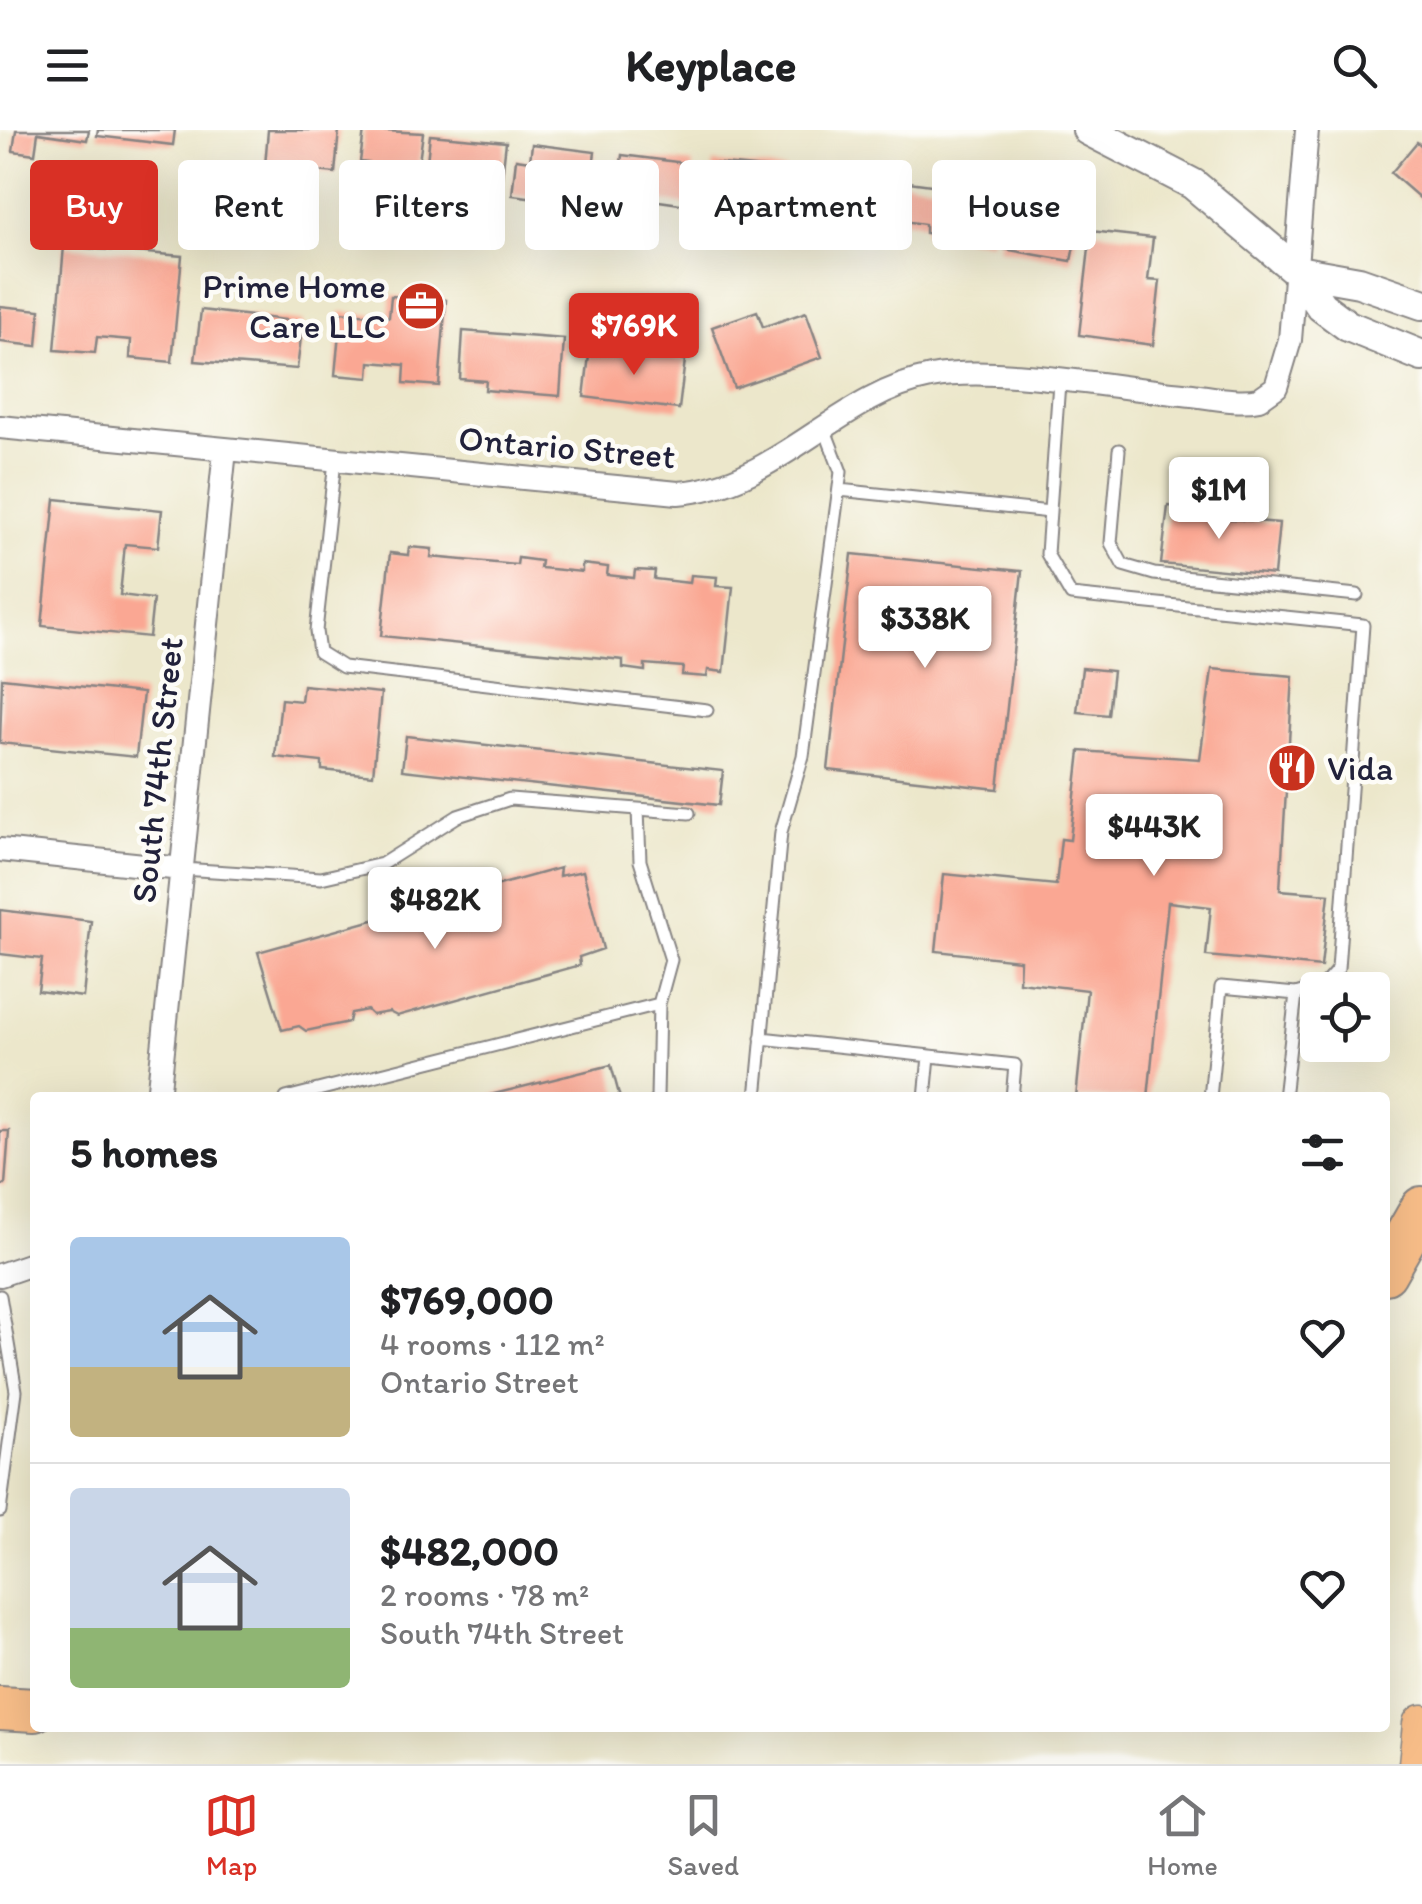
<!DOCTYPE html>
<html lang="en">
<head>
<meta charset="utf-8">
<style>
  :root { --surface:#fff; --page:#f2f2f2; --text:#202124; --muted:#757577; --line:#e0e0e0; --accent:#d93025 }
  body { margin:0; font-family:Itim,sans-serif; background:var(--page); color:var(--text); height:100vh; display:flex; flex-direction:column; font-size:38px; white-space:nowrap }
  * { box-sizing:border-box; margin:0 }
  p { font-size:32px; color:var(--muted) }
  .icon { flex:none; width:55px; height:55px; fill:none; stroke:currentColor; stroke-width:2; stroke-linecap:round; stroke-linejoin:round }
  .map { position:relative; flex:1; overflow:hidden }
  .sheet { position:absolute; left:30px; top:962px; width:1360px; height:640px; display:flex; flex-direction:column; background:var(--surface); border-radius:10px; box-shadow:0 10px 40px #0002 }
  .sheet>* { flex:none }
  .banner { position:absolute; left:30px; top:30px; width:1362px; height:90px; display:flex; gap:20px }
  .buttons { position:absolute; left:1300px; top:842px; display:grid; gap:20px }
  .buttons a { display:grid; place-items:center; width:90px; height:90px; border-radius:10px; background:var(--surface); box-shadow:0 10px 40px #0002; font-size:50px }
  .price { position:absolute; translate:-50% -85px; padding:0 22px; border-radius:10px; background:#fff; color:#222; font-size:32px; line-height:65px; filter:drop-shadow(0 2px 5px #0008) }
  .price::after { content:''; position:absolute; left:50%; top:60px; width:30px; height:22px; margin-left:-15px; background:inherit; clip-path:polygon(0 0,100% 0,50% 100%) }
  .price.current { background:var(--accent); color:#fff }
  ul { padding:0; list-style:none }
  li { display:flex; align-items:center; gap:30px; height:250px; padding:0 40px }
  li+li { border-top:2px solid var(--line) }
  li span { display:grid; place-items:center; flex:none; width:280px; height:200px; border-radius:10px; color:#555 }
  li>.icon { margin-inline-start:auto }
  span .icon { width:120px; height:120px; fill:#fffc; stroke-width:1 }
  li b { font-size:42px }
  h2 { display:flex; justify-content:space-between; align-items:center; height:120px; padding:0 40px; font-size:42px }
  .chip { padding:0 35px; border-radius:10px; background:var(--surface); box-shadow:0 10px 40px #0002; font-size:35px; line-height:90px }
  .chip.current { background:var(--accent); color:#fff }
  header { display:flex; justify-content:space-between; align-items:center; height:130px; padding:0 40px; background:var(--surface); font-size:45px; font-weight:800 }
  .dock { display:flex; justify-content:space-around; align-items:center; height:140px; border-top:2px solid var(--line); background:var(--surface); font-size:28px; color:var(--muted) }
  .dock a { display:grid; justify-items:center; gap:5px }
  .dock .current { color:var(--accent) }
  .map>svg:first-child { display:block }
  .building { fill:#faa793 }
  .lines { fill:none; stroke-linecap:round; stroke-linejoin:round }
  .service-casing { stroke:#878483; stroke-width:15 }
  .minor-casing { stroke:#878483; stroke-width:26 }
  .tertiary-casing { stroke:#878483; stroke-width:34 }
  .primary-casing { stroke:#878483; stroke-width:41 }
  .motorway-casing { stroke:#878483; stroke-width:46 }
  .service { stroke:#fff; stroke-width:11 }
  .minor { stroke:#fff; stroke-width:22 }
  .tertiary { stroke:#fff; stroke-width:30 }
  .primary { stroke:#f7bd88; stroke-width:38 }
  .motorway { stroke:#f7bd88; stroke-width:42 }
  .labels { text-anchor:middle; stroke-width:9; stroke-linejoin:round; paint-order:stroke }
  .poi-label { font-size:35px; fill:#22223b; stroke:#fdfcf7; text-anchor:end }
  .street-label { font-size:35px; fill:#22223b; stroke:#fdfcf7 }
</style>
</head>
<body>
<header><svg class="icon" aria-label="menu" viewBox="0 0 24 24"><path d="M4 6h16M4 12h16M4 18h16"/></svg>Keyplace<svg class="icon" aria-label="search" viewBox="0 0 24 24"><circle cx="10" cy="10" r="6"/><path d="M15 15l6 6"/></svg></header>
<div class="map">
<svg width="1422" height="1634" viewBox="0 0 1422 1634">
  <rect width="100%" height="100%" fill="#fdfcf7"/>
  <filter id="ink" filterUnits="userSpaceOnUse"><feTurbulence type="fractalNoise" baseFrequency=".01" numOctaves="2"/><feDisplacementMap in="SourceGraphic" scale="20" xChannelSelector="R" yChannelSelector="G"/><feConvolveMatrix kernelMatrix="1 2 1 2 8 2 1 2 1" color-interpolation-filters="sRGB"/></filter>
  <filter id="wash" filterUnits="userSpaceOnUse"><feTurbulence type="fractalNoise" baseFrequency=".0048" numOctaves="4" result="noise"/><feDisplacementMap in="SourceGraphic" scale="40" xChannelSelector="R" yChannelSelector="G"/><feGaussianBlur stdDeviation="2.25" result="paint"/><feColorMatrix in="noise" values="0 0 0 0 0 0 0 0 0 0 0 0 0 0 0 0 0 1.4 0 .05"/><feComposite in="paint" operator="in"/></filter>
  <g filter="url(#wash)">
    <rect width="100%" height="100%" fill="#ece7cb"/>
    <g id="blocks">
      <path class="building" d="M16 0H89L87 10 38 3 35 24 13 21Z
        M98 0H175L173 15 97 6Z
        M268 0H339L335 43 265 36Z
        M364 0 423 3 415 61 367 55 370 33 360 32Z
        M430 5 506 12 501 56 425 49Z
        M1417 12 1422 16V70L1391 43Z
        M532 14 595 22 589 67 537 61 536 68 512 65 516 29 530 31Z
        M622 25 693 34 687 75 617 65Z
        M713 33 786 40 783 81 709 75Z
        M805 39 887 49 882 89 800 78Z
        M901 51 970 60 969 70 995 73 990 112 925 103V94L896 90Z
        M1007 67 1032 72 1030 82 1079 91 1071 131 998 118Z
        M1091 101 1153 108 1148 150 1160 151 1153 215 1079 205Z
        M64 116 182 126 172 232 130 228 131 210 97 207 95 223 55 220Z
        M391 166 446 170 439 256 404 253 405 235 370 232 369 248 335 245 341 182 389 187Z
        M0 176 40 180 37 216 0 212Z
        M201 180 303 192 297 239 195 231Z
        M757 181 763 197 806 182 822 227 734 258 712 197Z
        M463 201 564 209 560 266 485 260 486 251 460 249Z
        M590 217 685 230 679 279 584 267Z
        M55 369 162 380 158 417 125 414 120 465 153 469 149 507 42 496Z
        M1168 376 1209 379V387L1279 393 1274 445 1161 434Z
        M409 417 432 419 431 427 517 435 518 428 541 431 540 438 582 442V434L608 437 607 445 634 448 635 440 655 441 654 449 690 453 691 445 717 447 716 456 733 457 724 542 708 540 707 547 682 545 683 537 645 534V541L623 538V530L381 506 390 423 408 425Z
        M852 424 1022 441 998 659 828 640Z
        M1082 538 1113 541 1108 585 1077 582Z
        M1212 539 1293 546 1280 760 1329 764 1321 837 1206 826 1211 777 1168 772 1148 968H1076L1087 860 1019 852 1020 830 936 821 944 744 1056 755 1061 709 1070 710 1080 621 1200 629Z
        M2 548 143 563 136 627 0 613Z
        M303 555 381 563 373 645 322 640V632L275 627 281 569 301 571Z
        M406 606 723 641 719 675 402 640Z
        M560 738 559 746 583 741 603 819 579 827 580 835 397 886 389 882 372 885 367 880 351 883 349 892 306 901 299 896 282 900 258 822Z
        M0 780 91 791 83 867 38 861 42 829 0 824Z
        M611 935 620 968H486V966Z
        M0 1001H9L5 1055H0Z"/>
    </g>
  </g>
  <g filter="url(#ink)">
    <use href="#blocks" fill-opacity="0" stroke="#878483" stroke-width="2.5"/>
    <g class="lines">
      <g class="service-casing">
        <path id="service" d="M1059 252 1047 424 1071 465 1363 495 1338 839 1324 855 1296 864 1284 968
          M1119 320 1111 413 1123 435 1154 444 1357 465
          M335 331 316 501 319 522 343 537 707 580
          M839 360 1050 382
          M638 679 640 731 671 830 659 874 657 968
          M182 739 321 748 382 734 458 686 510 669 689 683
          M761 908 1015 935 1012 968
          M286 968 659 874
          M756 968 781 702 803 626 841 342 825 300
          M925 968 929 926
          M1210 968 1221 857 1296 864
          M0 1166 16 1261 0 1381"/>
      </g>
      <g class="minor-casing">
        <path id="minor" d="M0 297 678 363C777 356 837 265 931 247 995 235 1115 258 1183 264 1207 266 1235 274 1259 269L1276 257 1290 210 1307 0
          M0 720 182 739
          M158 968 225 320
          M0 1145 35 1133"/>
      </g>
      <g class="tertiary-casing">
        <path id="tertiary" d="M1088 0 1193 54 1297 141 1321 176 1348 196 1422 226
          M1297 141 1359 152 1422 174"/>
      </g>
      <g class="primary-casing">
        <path id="primary" d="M1418 1634 1422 1594"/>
      </g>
      <g class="motorway-casing">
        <path id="motorway" d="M1385 1143 1422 1078
          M0 1578 35 1580"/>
      </g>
      <use href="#service" class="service"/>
      <use href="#minor" class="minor"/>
      <use href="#tertiary" class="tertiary"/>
      <use href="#primary" class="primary"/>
      <use href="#motorway" class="motorway"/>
    </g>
  </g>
  <defs>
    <g id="office-disc" transform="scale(2.5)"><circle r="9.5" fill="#c8321e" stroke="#fdfcf7"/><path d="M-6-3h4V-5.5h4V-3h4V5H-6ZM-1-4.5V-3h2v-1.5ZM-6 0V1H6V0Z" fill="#fff"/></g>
    <g id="restaurant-disc" transform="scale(2.5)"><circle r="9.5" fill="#c8321e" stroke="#fdfcf7"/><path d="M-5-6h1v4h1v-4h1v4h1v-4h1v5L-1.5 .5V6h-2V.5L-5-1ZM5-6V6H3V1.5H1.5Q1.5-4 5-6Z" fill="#fff"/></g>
  </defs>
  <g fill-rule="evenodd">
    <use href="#office-disc" x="421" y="176"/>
    <use href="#restaurant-disc" x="1292" y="638"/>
  </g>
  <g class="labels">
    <g class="poi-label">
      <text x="386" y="168">Prime Home<tspan x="386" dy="40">Care LLC</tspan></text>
      <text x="1327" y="650" text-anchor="start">Vida</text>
    </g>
    <g class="street-label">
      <text transform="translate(567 317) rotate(5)" y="12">Ontario Street</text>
      <text transform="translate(157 640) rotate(-84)" y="12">South 74th Street</text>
    </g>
  </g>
</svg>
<div class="buttons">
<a><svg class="icon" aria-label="locate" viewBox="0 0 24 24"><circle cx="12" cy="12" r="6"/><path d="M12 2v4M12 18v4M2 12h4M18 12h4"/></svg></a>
</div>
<b class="price current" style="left:634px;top:248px">$769K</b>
<b class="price" style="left:1219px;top:412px">$1M</b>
<b class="price" style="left:925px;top:541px">$338K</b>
<b class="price" style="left:1154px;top:749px">$443K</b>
<b class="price" style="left:435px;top:822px">$482K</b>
<div class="banner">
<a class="chip current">Buy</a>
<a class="chip">Rent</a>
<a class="chip">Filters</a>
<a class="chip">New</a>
<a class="chip">Apartment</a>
<a class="chip">House</a>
</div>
<section class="sheet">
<h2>5 homes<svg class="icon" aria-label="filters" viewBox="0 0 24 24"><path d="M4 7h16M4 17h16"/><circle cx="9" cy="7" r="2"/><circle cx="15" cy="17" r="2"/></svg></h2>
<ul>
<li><span style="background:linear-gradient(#a9c7e8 65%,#c2b280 0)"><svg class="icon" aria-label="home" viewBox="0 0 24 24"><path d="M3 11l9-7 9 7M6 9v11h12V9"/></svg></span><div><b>$769,000</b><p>4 rooms · 112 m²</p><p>Ontario Street</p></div><svg class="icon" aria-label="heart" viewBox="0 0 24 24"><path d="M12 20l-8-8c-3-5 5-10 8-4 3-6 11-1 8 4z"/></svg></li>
<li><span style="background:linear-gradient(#c9d6e8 70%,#8fb573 0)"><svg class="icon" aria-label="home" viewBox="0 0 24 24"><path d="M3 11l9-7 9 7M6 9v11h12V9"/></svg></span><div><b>$482,000</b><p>2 rooms · 78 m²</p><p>South 74th Street</p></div><svg class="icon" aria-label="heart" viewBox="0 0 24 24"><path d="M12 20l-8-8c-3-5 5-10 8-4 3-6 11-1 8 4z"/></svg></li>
</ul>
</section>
</div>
<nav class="dock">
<a class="current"><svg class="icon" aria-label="map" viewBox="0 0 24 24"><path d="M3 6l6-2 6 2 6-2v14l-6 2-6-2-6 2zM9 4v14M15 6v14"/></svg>Map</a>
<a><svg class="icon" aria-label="saved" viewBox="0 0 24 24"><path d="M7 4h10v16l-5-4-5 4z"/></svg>Saved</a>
<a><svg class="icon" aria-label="home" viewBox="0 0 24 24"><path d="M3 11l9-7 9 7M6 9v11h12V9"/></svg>Home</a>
</nav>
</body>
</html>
